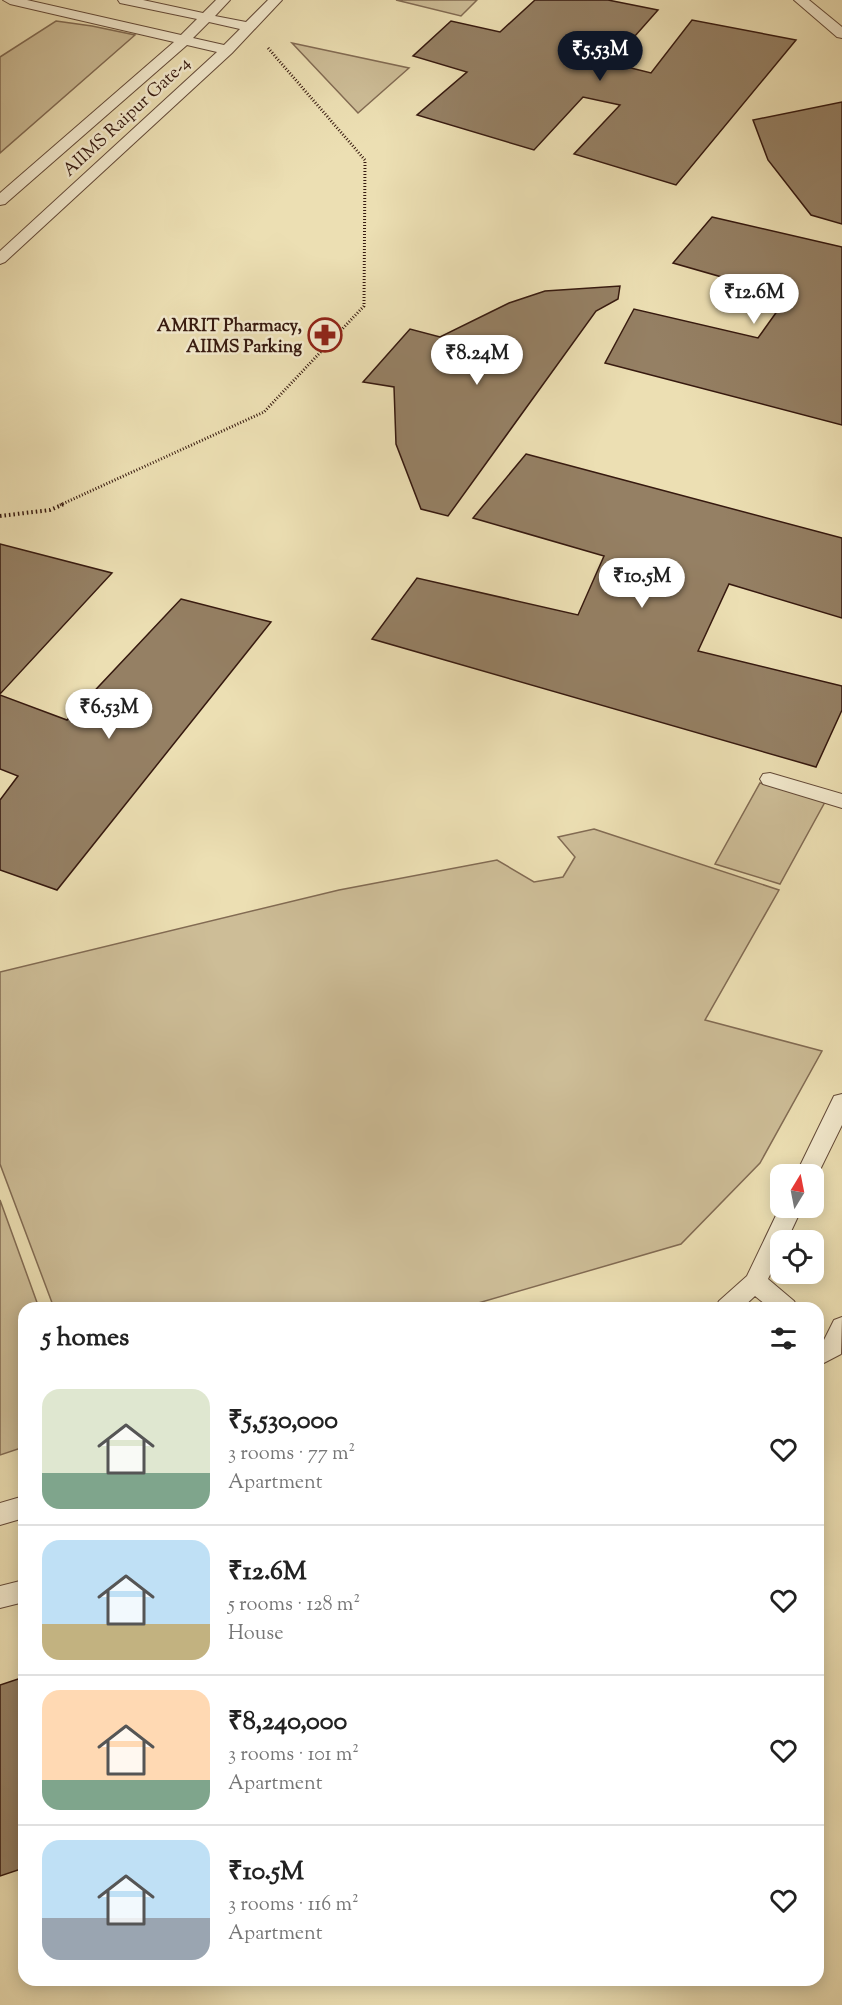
<!DOCTYPE html>
<html lang="en">
<head>
<meta charset="utf-8">
<style>
  :root { --surface:#fff; --page:#f6f6f6; --text:#222; --muted:#767676; --line:#e0e0e0; --accent:#111827 }
  body { margin:0; font-family:"Sorts Mill Goudy",serif; background:var(--page); color:var(--text); height:100vh; display:flex; flex-direction:column; font-size:22px; white-space:nowrap }
  * { box-sizing:border-box; margin:0 }
  p { font-size:20px; color:var(--muted) }
  .icon { flex:none; width:33px; height:33px; fill:none; stroke:currentColor; stroke-width:2; stroke-linecap:round; stroke-linejoin:round }
  .map { position:relative; flex:1; overflow:hidden }
  .details { position:absolute; left:18px; top:1302px; width:806px; height:684px; display:flex; flex-direction:column; background:var(--surface); border-radius:18px; box-shadow:0 3px 15px #0003 }
  .details>* { flex:none }
  .needle { width:39px; rotate:10deg }
  .controls { position:absolute; left:770px; top:1164px; display:grid; gap:12px }
  .controls a { display:grid; place-items:center; width:54px; height:54px; border-radius:12px; background:var(--surface); box-shadow:0 3px 15px #0003; font-size:30px }
  .price { position:absolute; translate:-50% -51px; padding:0 14px; border-radius:21px; background:#fff; color:#222; font-size:20px; line-height:39px; filter:drop-shadow(0 2px 3px #0008) }
  .price::after { content:''; position:absolute; left:50%; top:36px; width:18px; height:14px; margin-left:-9px; background:inherit; clip-path:polygon(0 0,100% 0,50% 100%) }
  .price.active { background:var(--accent); color:#fff }
  ul { padding:0; list-style:none }
  li { display:flex; align-items:center; gap:18px; height:150px; padding:0 24px }
  li+li { border-top:2px solid var(--line) }
  li span { display:grid; place-items:center; flex:none; width:168px; height:120px; border-radius:18px; color:#555 }
  li>.icon { margin-inline-start:auto }
  span .icon { width:72px; height:72px; fill:#fffc; stroke-width:1 }
  li b { font-size:26px }
  h2 { display:flex; justify-content:space-between; align-items:center; height:72px; padding:0 24px; font-size:26px }
  .map>svg:first-child { display:block }
  .green { fill:#cdbd97; stroke:#826b53; stroke-width:1.5 }
  .building { fill:#958064; stroke:#36190f; stroke-width:1.5 }
  .lines { fill:none; stroke-linecap:round; stroke-linejoin:round }
  .service-casing { stroke:#644a38; stroke-width:2 }
  .path-far1 { stroke:#36190f; stroke-width:3; stroke-dasharray:1 2; stroke-linecap:butt }
  .path { stroke:#36190f; stroke-width:4; stroke-dasharray:1.5 3; stroke-linecap:butt }
  .service { fill:#f3eace; fill-rule:evenodd }
  .labels { text-anchor:middle; stroke-width:5; stroke-linejoin:round; paint-order:stroke }
  .far-street-label { font-size:18px; fill:#36190f; stroke:#f3eace }
  .far-poi-label { font-size:18px; font-weight:bold; fill:#36190f; stroke:#f3eace; text-anchor:end }
</style>
</head>
<body>
<div class="map">
<svg width="842" height="2005" viewBox="0 0 842 2005">
  <rect width="100%" height="100%" fill="#ecdfb3"/>
  <filter id="stains"><feTurbulence type="fractalNoise" baseFrequency=".00333" numOctaves="4"/><feColorMatrix values="0 0 0 0 .2 0 0 0 0 .09 0 0 0 0 .02 0 0 0 .5 -.17"/></filter>
  <radialGradient id="worn" r=".72"><stop offset=".6" stop-color="#630" stop-opacity="0"/><stop offset="1" stop-color="#630" stop-opacity=".3"/></radialGradient>
  <path class="green" d="M396 0H477L461 16Z
    M56 21 92 26 135 35 0 153V57Z
    M292 43 409 68 358 113Z
    M760 783 825 802 780 884 715 864Z
    M594 829 779 890 705 1020 822 1051 760 1163 681 1244 461 1308H54L0 1164V972L339 890 497 860 534 882 563 877 575 857 558 837Z
    M0 1200 39 1308H24V1447L0 1455Z"/>
  <path class="building" d="M535 0H608L658 10 611 63 651 73 692 20 796 40 676 185 574 154 620 105 583 97 534 150 417 115 467 72 413 56 451 21 500 32Z
    M842 102V224L811 215 768 160 753 120Z
    M712 217 842 247V425L605 363 634 309 758 338 788 296 673 263Z
    M620 286 618 299 596 311 448 516 421 509 396 444 394 387 363 382 410 329 440 337 509 303 545 291Z
    M526 454 842 538V618L729 584 698 651 842 686V710L816 767 372 639 417 578 578 615 604 556 473 518Z
    M0 544 112 573 0 694Z
    M181 599 271 622 57 890 0 870V800L18 776 0 769V695L67 720Z
    M24 1677V1868L0 1876V1685Z"/>
  <g class="lines">
    <g class="service-casing">
      <path id="service" d="M3 0H27L181 35 197 19 120 3 118 0H143L203 13 216 0H230L215 16 246 22 268 0H282L232 53 5 262 0 264V251L217 52 187 45 5 204 0 205V193L174 42 10 4ZM209 22 240 29 224 45 193 38Z
        M794 0H809L842 27V38L837 37Z
        M770 773 842 794V808L763 784 760 779 763 774Z
        M842 1094V1125L815 1180 813 1181V1174H796L834 1096Z
        M780 1207 802 1208 787 1240H780V1254L768 1279 794 1301 798 1308H770L755 1296 742 1308H715L719 1301 747 1276Z
        M842 1317 841 1354 818 1366V1344L824 1340 834 1320Z
        M24 1496V1518L0 1525V1503Z
        M24 1580V1602L0 1608V1586Z"/>
    </g>
    <path class="path-far1" d="M60 505 264 412 364 306 365 160 268 48"/>
    <path class="path" d="M0 516 50 510 64 504"/>
    <use href="#service" class="service"/>
  </g>
  <defs>
    <g id="pharmacy-ring" transform="scale(1.725)"><circle r="9.5" fill="#f3eace" stroke="#8f2418" stroke-width="1.5"/><path d="M-2-6h4v4h4v4h-4v4h-4v-4h-4v-4h4Z" fill="#8f2418"/></g>
  </defs>
  <g fill-rule="evenodd">
    <use href="#pharmacy-ring" x="325" y="335"/>
  </g>
  <g class="labels">
    <g class="far-street-label">
      <text transform="translate(126 116) rotate(-43)" y="6">AIIMS Raipur Gate-4</text>
    </g>
    <g class="far-poi-label">
      <text x="302" y="331">AMRIT Pharmacy,<tspan x="302" dy="21">AIIMS Parking</tspan></text>
    </g>
  </g>
  <rect width="100%" height="100%" filter="url(#stains)"/>
  <rect width="100%" height="100%" fill="url(#worn)"/>
</svg>
<div class="controls">
<a><svg class="needle" viewBox="-14 -14 28 28"><path d="M0-13l5 13h-10z" fill="#e53935"/><path d="M0 13l5-13h-10z" fill="#767676"/></svg></a>
<a><svg class="icon" aria-label="locate" viewBox="0 0 24 24"><circle cx="12" cy="12" r="6"/><path d="M12 2v4M12 18v4M2 12h4M18 12h4"/></svg></a>
</div>
<b class="price active" style="left:600px;top:82px">₹5.53M</b>
<b class="price" style="left:754px;top:325px">₹12.6M</b>
<b class="price" style="left:477px;top:386px">₹8.24M</b>
<b class="price" style="left:642px;top:609px">₹10.5M</b>
<b class="price" style="left:109px;top:740px">₹6.53M</b>
<section class="details">
<h2>5 homes<svg class="icon" aria-label="filters" viewBox="0 0 24 24"><path d="M4 7h16M4 17h16"/><circle cx="9" cy="7" r="2"/><circle cx="15" cy="17" r="2"/></svg></h2>
<ul>
<li><span style="background:linear-gradient(#dfe7d0 70%,#7fa58c 0)"><svg class="icon" aria-label="home" viewBox="0 0 24 24"><path d="M3 11l9-7 9 7M6 9v11h12V9"/></svg></span><div><b>₹5,530,000</b><p>3 rooms · 77 m²</p><p>Apartment</p></div><svg class="icon" aria-label="heart" viewBox="0 0 24 24"><path d="M12 20l-8-8c-3-5 5-10 8-4 3-6 11-1 8 4z"/></svg></li>
<li><span style="background:linear-gradient(#bfe0f5 70%,#c2b280 0)"><svg class="icon" aria-label="home" viewBox="0 0 24 24"><path d="M3 11l9-7 9 7M6 9v11h12V9"/></svg></span><div><b>₹12.6M</b><p>5 rooms · 128 m²</p><p>House</p></div><svg class="icon" aria-label="heart" viewBox="0 0 24 24"><path d="M12 20l-8-8c-3-5 5-10 8-4 3-6 11-1 8 4z"/></svg></li>
<li><span style="background:linear-gradient(#ffd9b3 75%,#7fa58c 0)"><svg class="icon" aria-label="home" viewBox="0 0 24 24"><path d="M3 11l9-7 9 7M6 9v11h12V9"/></svg></span><div><b>₹8,240,000</b><p>3 rooms · 101 m²</p><p>Apartment</p></div><svg class="icon" aria-label="heart" viewBox="0 0 24 24"><path d="M12 20l-8-8c-3-5 5-10 8-4 3-6 11-1 8 4z"/></svg></li>
<li><span style="background:linear-gradient(#bfe0f5 65%,#9aa5b1 0)"><svg class="icon" aria-label="home" viewBox="0 0 24 24"><path d="M3 11l9-7 9 7M6 9v11h12V9"/></svg></span><div><b>₹10.5M</b><p>3 rooms · 116 m²</p><p>Apartment</p></div><svg class="icon" aria-label="heart" viewBox="0 0 24 24"><path d="M12 20l-8-8c-3-5 5-10 8-4 3-6 11-1 8 4z"/></svg></li>
</ul>
</section>
</div>
</body>
</html>
